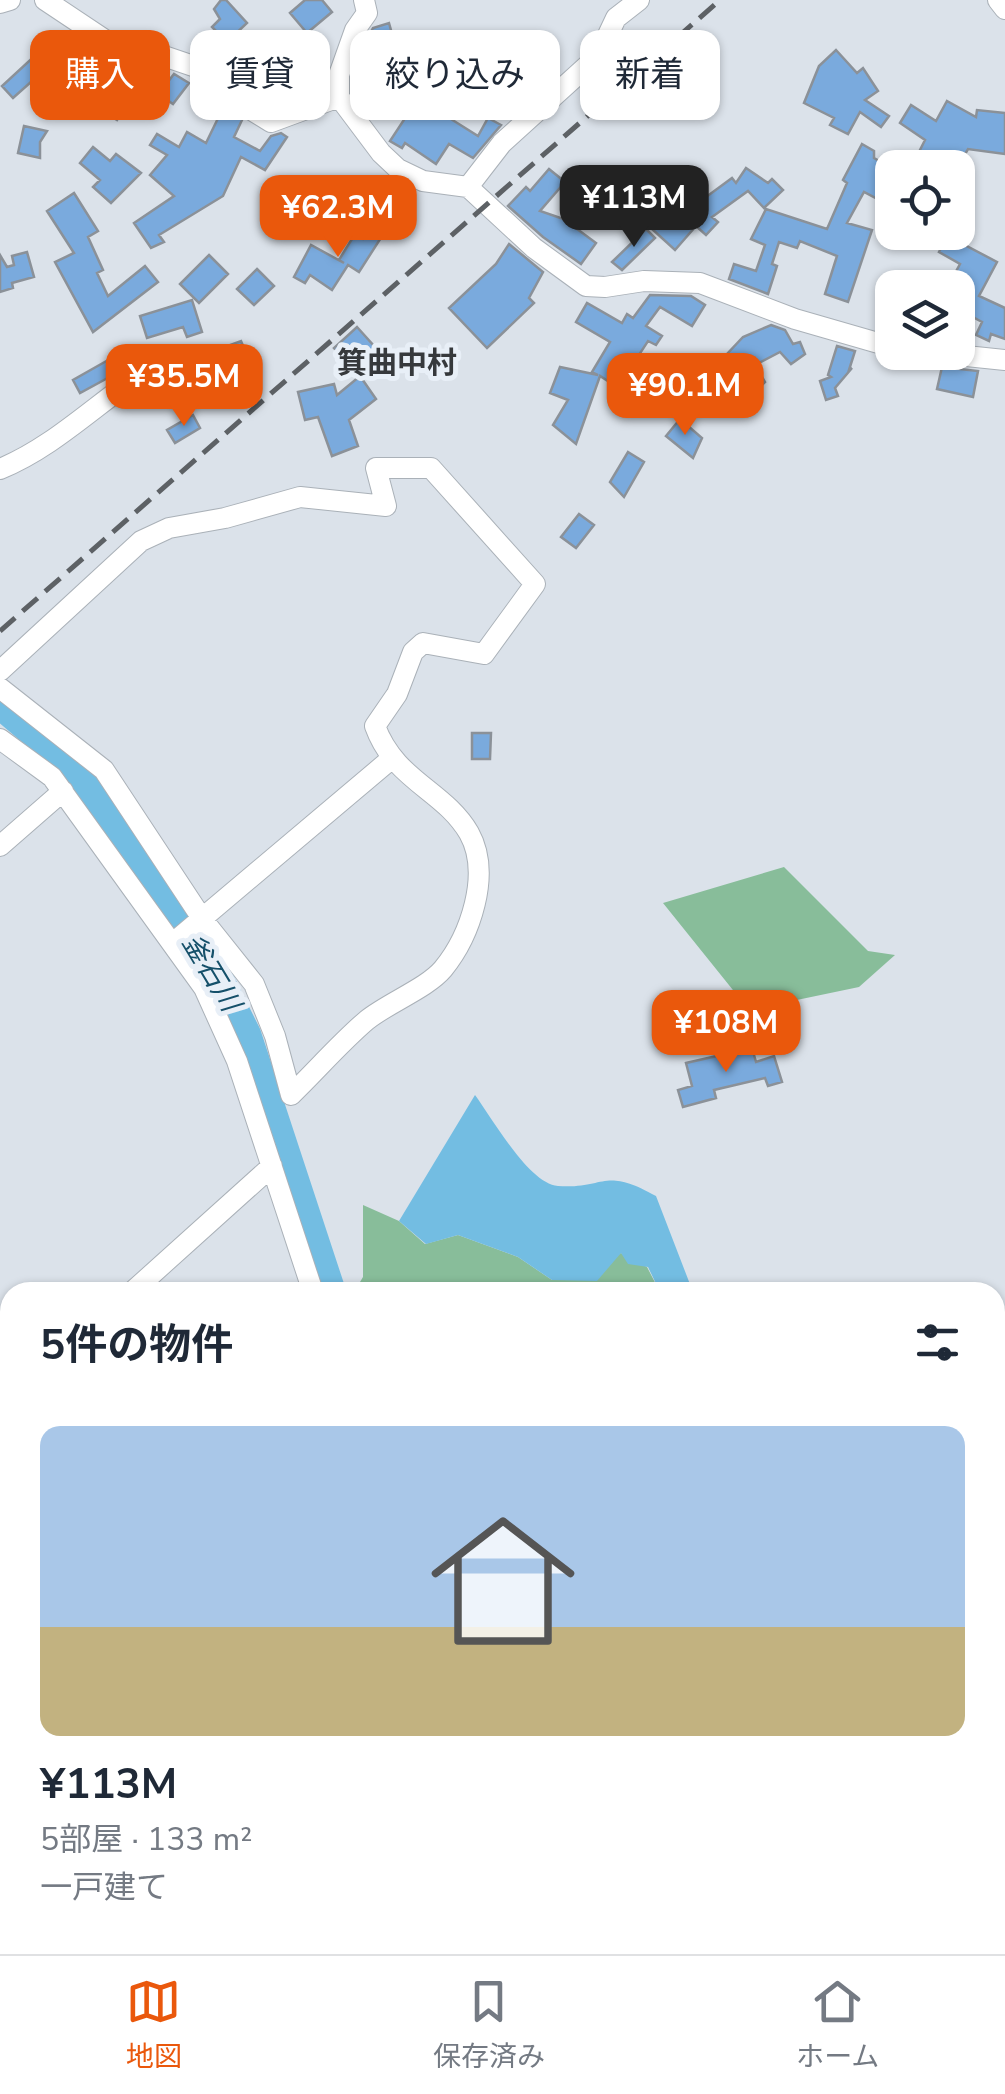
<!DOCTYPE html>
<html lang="ja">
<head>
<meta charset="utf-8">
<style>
  :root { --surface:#fff; --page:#f2f2f3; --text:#1f2937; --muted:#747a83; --line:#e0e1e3; --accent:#ea580c }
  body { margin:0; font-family:"Nunito Sans","Noto Sans JP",sans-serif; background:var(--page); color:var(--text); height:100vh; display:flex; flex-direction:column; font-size:38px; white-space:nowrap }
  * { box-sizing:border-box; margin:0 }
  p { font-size:32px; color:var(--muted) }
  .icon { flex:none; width:55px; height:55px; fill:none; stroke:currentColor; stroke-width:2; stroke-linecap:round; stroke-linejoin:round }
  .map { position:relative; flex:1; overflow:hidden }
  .panel { position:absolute; left:0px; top:1282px; width:1005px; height:672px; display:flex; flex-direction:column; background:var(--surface); border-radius:30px 30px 0 0; box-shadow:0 2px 8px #0004 }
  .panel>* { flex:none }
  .top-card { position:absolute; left:30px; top:30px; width:945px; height:90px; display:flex; gap:20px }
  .tools { position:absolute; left:875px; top:150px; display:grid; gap:20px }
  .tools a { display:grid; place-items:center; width:100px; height:100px; border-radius:20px; background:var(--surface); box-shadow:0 2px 8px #0004; font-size:50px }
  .price { position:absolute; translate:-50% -85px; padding:0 22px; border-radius:20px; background:var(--accent); color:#fff; font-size:32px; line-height:65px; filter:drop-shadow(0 2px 5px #0008) }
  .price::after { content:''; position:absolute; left:50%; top:60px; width:30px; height:22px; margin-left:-15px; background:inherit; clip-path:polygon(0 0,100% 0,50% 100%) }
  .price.on { background:#222; color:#fff }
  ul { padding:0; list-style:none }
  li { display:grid; align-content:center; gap:20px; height:530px; padding:0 40px }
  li+li { border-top:2px solid var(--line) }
  li span { display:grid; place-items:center; height:310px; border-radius:20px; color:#555 }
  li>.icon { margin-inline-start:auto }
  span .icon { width:180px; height:180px; fill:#fffc; stroke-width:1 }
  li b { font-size:42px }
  h2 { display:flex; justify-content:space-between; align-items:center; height:120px; padding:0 40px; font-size:42px }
  .tag { padding:0 35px; border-radius:20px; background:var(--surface); box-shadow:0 2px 8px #0004; font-size:35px; line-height:90px }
  .tag.on { background:var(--accent); color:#fff }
  .dock { display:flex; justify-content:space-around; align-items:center; height:140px; border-top:2px solid var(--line); background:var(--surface); font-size:28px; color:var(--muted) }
  .dock a { display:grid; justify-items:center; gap:5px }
  .dock .on { color:var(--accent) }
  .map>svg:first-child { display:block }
  .green { fill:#88bd9a }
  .water { fill:#73bde2 }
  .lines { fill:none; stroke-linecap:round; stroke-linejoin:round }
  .river { stroke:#73bde2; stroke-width:28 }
  .building { fill:#7aaadd; stroke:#8b9198; stroke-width:2.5 }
  .minor-casing { stroke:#aab1b8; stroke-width:22 }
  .path { stroke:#a3a9af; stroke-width:2.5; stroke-dasharray:8 5; stroke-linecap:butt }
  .minor { stroke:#fff; stroke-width:20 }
  .rail { stroke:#5d6165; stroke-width:5; stroke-dasharray:20 10; stroke-linecap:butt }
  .labels { text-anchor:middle; stroke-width:10; stroke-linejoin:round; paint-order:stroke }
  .water-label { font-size:28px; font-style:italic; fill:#15506a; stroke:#e8eff7 }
  .quarter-label { font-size:30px; font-weight:bold; fill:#36393c; stroke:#e8eff7 }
</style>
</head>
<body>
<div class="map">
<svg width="1005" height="1954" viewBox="0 0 1005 1954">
  <rect width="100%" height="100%" fill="#dbe2ea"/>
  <path class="green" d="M784 867 868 951 895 955 859 987 749 1010 663 903Z
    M363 1205 399 1221 425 1244 458 1235 518 1257 552 1280 621 1253 647 1267 660 1292H354L363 1277Z"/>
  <path class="water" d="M475 1095C492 1118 529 1184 558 1186 606 1189 603 1166 656 1196L693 1292H660L648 1267 628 1264 621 1253 597 1281 552 1280 518 1257 458 1235 426 1244 399 1221Z
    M0 1830 10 1832V1901L2 1954Z"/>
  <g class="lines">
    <path class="river" d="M0 705 74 768 134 849 216 972 247 1034 332 1292
      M995 1798 1005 1805"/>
  </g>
  <path class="building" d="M221 0H226L247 23 227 42 212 27 220 19 214 9Z
    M305 0H322L332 12 307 33 290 13Z
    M389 23 396 48 417 40 426 66 412 71 408 60 375 71 365 43 373 28Z
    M70 45 78 53 39 90 32 82 41 73 13 98 2 86 40 51 52 63Z
    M836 50 857 73 863 68 878 91 865 100 889 116 881 127 860 112 848 134 830 125 834 118 804 103 819 66Z
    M135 63 142 64 167 83 174 74 189 83 173 104 140 81 117 120 83 98 76 110 64 102 80 77 108 95 124 68 132 73Z
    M947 101 976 117 977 110 1005 113V154L968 149 957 168H934L916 158 925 140 900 123 911 105 936 121Z
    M413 106 431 118 435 109 478 136 488 118 501 125 473 158 449 144 436 164 405 143 402 148 390 141Z
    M223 108 242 120 234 137 260 151 271 136 281 133 287 137 265 170 241 157 223 196 159 235 164 242 151 248 134 223 174 196 150 175 167 155 150 145 157 134 179 147 187 132 206 143Z
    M24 126 47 131 40 142V158L18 153Z
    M862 144 874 151V158L892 168V194L887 204 864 192 847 223 872 230 848 302 825 294 837 256 800 241 797 248 779 242 772 264 777 266 768 294 729 279 734 264 756 271 765 245 751 239 766 209 827 229 847 183 843 180Z
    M93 147 110 161 116 154 141 173 111 203 93 187 100 180 80 163Z
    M746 168 768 183 772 179 783 190 764 208 748 191 712 217 718 222 706 235 696 226 675 250 653 230 687 193 698 203 732 178 736 183Z
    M549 169 565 182 540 211 575 223 573 226 596 243 581 264 543 237 508 206 526 187 530 191Z
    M375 188 390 201 376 218 360 205Z
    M74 193 98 231 88 237 103 270 97 273 108 296 145 266 158 282 93 332 55 262 74 253 47 211Z
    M958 223 971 231 963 244 997 262 979 296 1005 308V339L991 334 989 341 976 335 982 322 958 309V288H947L960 264 939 252 950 232H958Z
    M375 226 384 233 359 272 348 265 332 290 310 275 305 283 294 277 311 245 344 263 339 260 355 234 363 239Z
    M646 229 655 238 622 270 612 262Z
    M509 244 543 272 529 298 534 303 487 348 449 308 496 264Z
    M27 252 34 277 12 283 13 288 0 292V255L7 267 14 265 12 256Z
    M209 255 228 274 199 303 180 284Z
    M257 269 274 286 254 305 237 289Z
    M650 295 691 296 705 305 692 326 660 307 646 326 662 336 656 345 648 341 629 370 639 376 628 394 600 376 576 444 553 425 568 400 550 393 560 367 598 375 592 372 610 342 576 322 587 303 622 323 627 314 633 318Z
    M192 300 202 332 187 337 183 327 147 338 140 316Z
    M771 325 785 330 793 344 800 342 805 354 791 364 780 352 755 365 765 382 755 392 742 377 729 396 720 389 722 386 710 372 743 337Z
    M357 327 383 356 360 376 334 348Z
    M241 341 251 365 221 377 211 352Z
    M837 346 855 351 849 370 852 368 835 388 838 396 826 400 820 381 831 377 828 375Z
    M110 359 115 374 80 393 73 380Z
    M942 367 978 371 973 397 937 389Z
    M360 376 376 399 349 420 358 446 332 456 318 417 305 420 298 392 334 384 337 395Z
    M193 415 200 428 175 443 167 430Z
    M680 419 702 438 693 458 666 436Z
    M628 452 644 462 624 497 610 482Z
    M579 514 594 525 576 548 561 537Z
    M472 733H491L490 759H472Z
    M752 1048 756 1062 774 1056 782 1082 768 1086 765 1078 714 1090 716 1098 683 1107 678 1090 692 1086 686 1063Z"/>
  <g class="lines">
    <g class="minor-casing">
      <path id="minor" d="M45 0 117 48 149 51 199 68 222 92 271 122 339 97
        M364 0 367 13 355 30 339 75V97L381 153 398 169 423 181 468 187 534 248 586 286 605 287 644 281 700 283 795 319 892 347
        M998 0 1005 9
        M0 3 10 0
        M468 187 502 143 598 56 616 18 639 0
        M928 352 1005 360
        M0 469C54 447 97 403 146 371
        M0 671 141 541 169 528 225 518 300 497 386 506 376 468H431L535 584 484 654 423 643 413 652 397 694 375 726C395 781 444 790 469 833 492 874 470 936 443 969 427 988 388 1003 367 1020 340 1043 316 1071 291 1095L275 1036 254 984 203 920 104 770 0 688
        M0 739 52 777 204 988 237 1061 313 1292
        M0 846 63 791
        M173 943 391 759
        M132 1292 272 1166
        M995 1328 1005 1324
        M0 1412 10 1403
        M995 1702 1005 1685
        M0 1770 10 1758
        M525 1945 527 1954
        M979 1954 981 1945"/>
    </g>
    <path class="path" d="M0 1792 10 1796
      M238 1945 240 1954"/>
    <use href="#minor" class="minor"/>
    <path class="rail" d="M0 631 720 0"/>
  </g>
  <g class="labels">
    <g class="water-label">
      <text transform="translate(212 972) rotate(59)" y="10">釜石川</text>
    </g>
    <g class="quarter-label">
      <text x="397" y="373">箕曲中村</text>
    </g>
  </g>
</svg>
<div class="tools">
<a><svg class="icon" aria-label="locate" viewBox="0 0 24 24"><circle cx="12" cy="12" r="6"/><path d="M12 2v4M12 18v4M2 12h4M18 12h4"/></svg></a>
<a><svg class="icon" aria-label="layers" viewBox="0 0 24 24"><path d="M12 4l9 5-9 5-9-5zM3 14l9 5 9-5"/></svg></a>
</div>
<b class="price on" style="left:634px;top:250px">¥113M</b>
<b class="price" style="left:338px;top:260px">¥62.3M</b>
<b class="price" style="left:184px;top:429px">¥35.5M</b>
<b class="price" style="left:685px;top:438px">¥90.1M</b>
<b class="price" style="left:726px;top:1075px">¥108M</b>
<div class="top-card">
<a class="tag on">購入</a>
<a class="tag">賃貸</a>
<a class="tag">絞り込み</a>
<a class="tag">新着</a>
</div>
<section class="panel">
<h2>5件の物件<svg class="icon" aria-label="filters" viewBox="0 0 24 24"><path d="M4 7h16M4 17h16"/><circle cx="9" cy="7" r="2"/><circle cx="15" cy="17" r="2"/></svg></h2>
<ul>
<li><span style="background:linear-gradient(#a9c7e8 65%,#c2b280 0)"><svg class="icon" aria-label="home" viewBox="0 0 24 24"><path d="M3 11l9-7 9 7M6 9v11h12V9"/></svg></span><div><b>¥113M</b><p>5部屋 · 133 m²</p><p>一戸建て</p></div></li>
</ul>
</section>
</div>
<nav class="dock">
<a class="on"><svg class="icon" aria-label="map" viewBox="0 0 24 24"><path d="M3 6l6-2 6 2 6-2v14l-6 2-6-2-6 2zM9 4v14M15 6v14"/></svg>地図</a>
<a><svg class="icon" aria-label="saved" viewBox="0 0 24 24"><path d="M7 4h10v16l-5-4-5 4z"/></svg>保存済み</a>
<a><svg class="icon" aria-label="home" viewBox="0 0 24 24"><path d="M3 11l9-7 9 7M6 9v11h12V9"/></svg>ホーム</a>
</nav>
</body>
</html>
